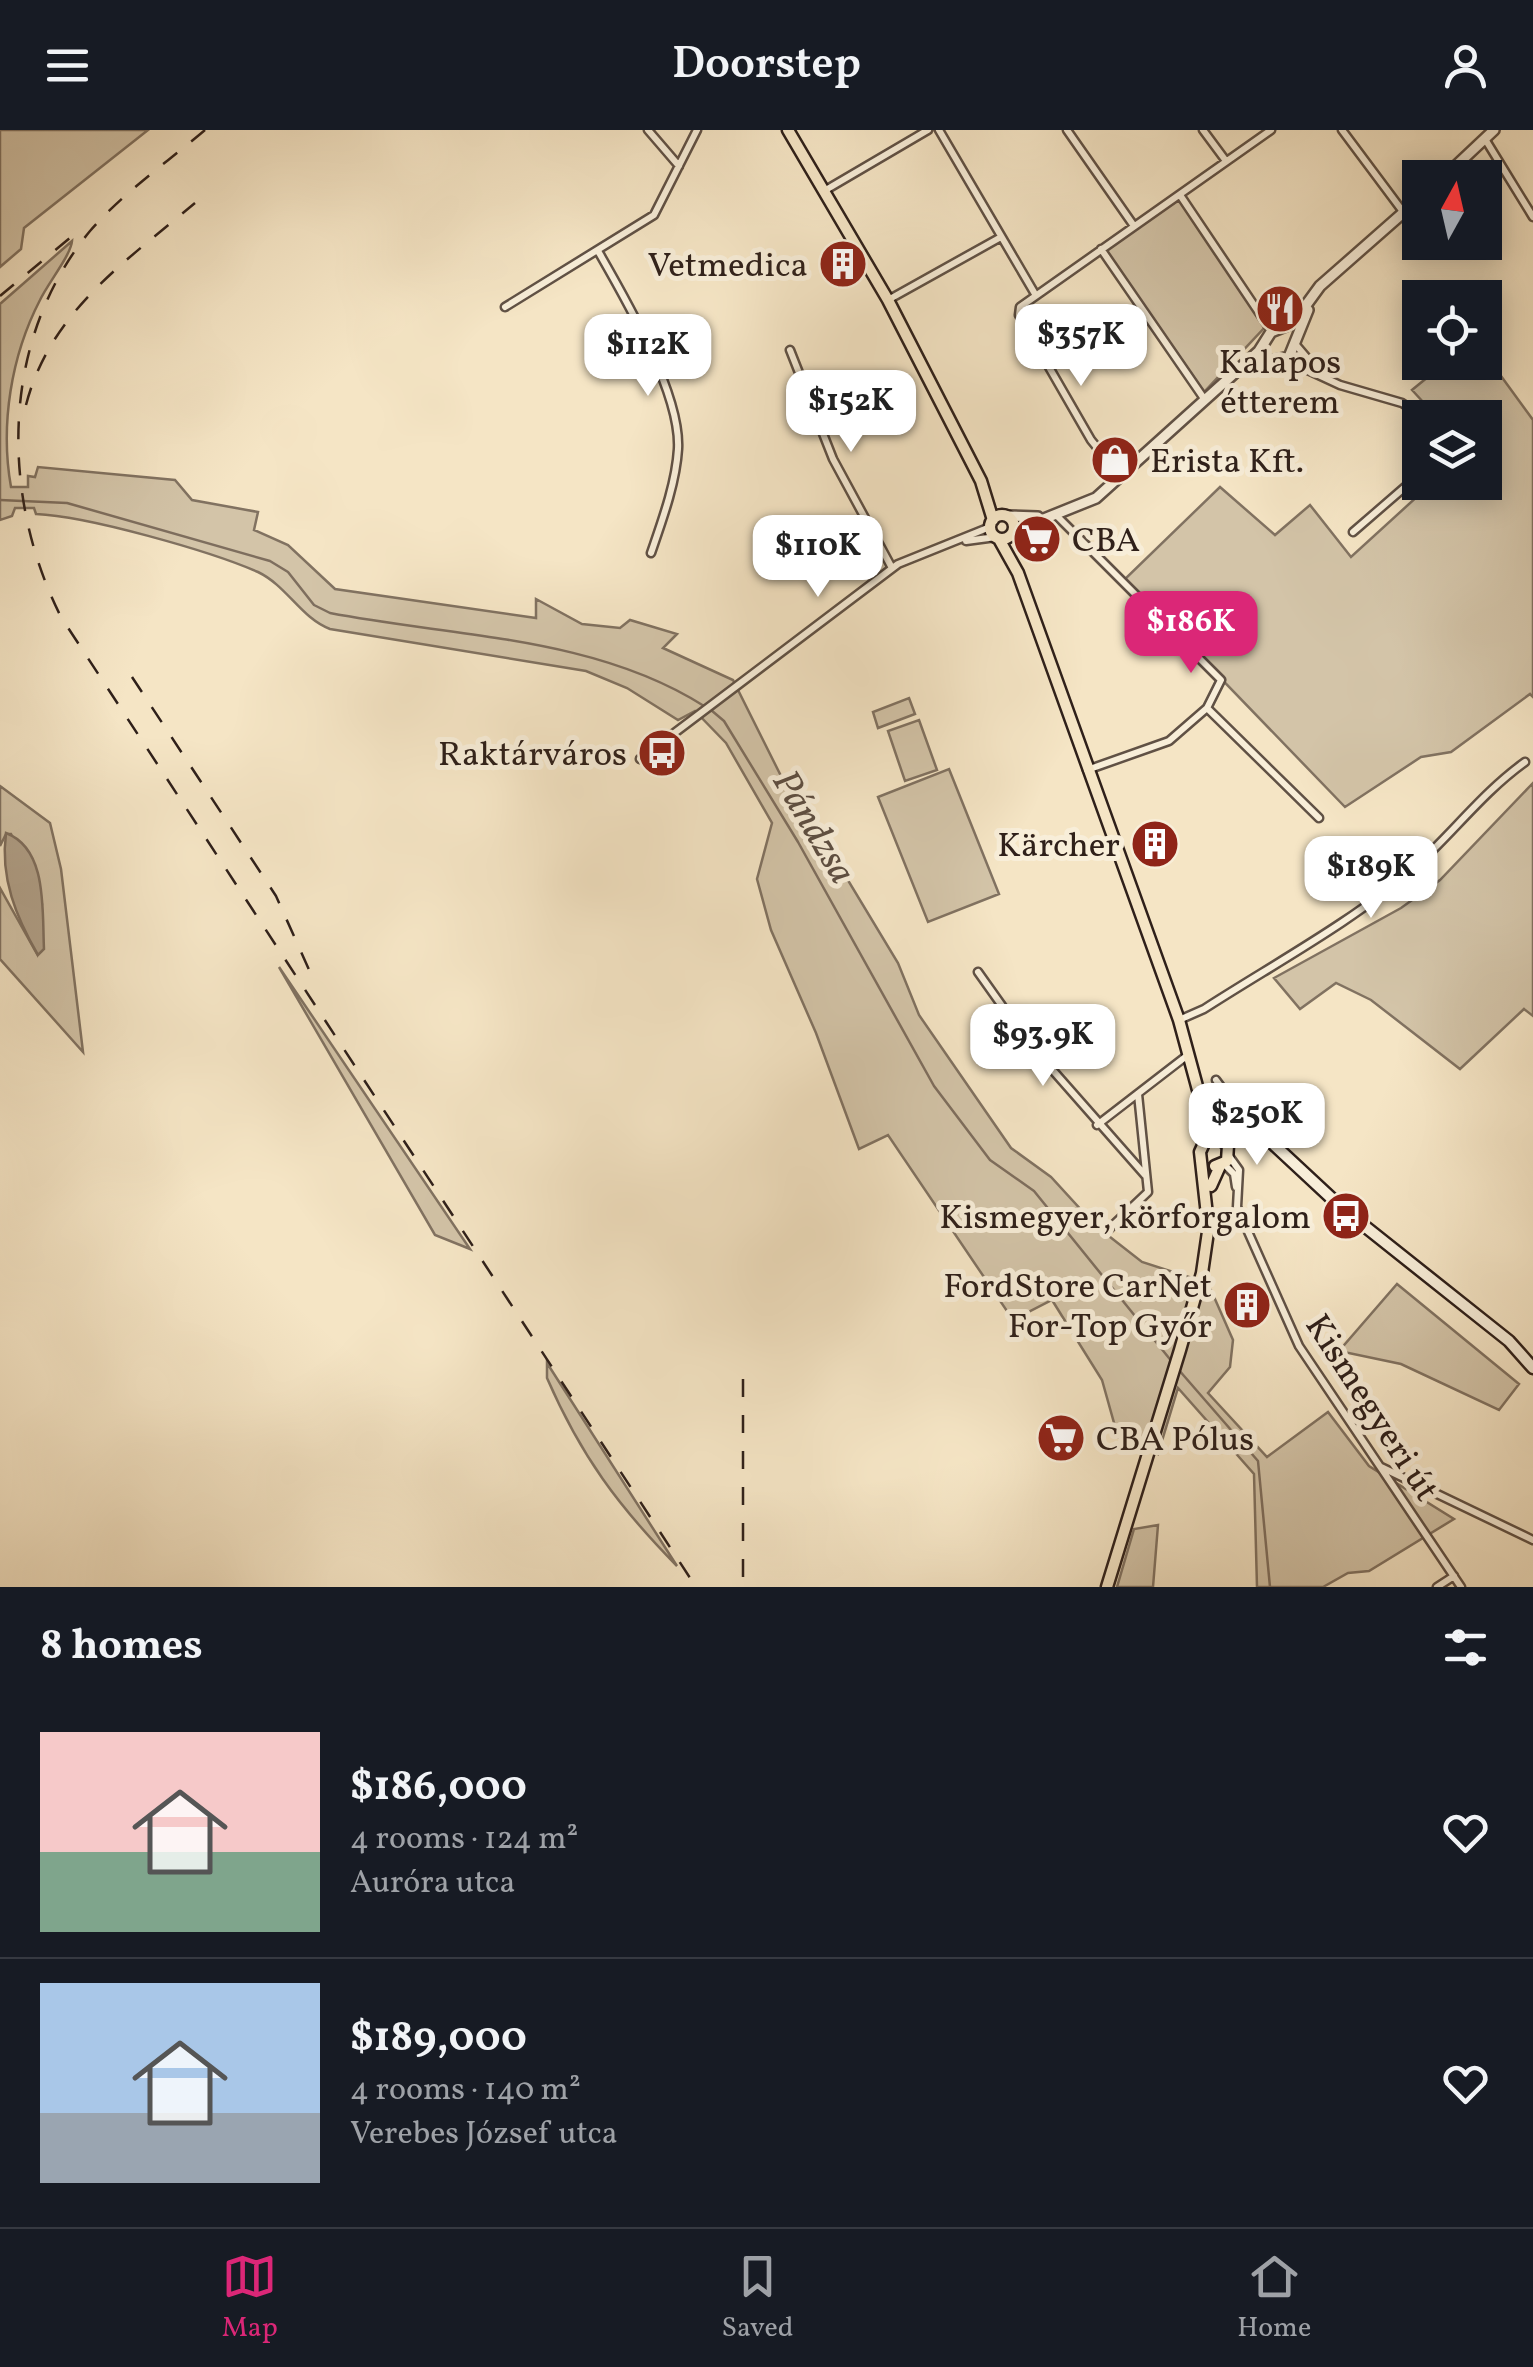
<!DOCTYPE html>
<html lang="en">
<head>
<meta charset="utf-8">
<style>
  :root { --surface:#171b24; --page:#20242c; --text:#f1f3f6; --muted:#9ea1a6; --line:#363941; --accent:#db2777 }
  body { margin:0; font-family:Vollkorn,serif; background:var(--page); color:var(--text); height:100vh; display:flex; flex-direction:column; font-size:38px; white-space:nowrap }
  * { box-sizing:border-box; margin:0 }
  p { font-size:32px; color:var(--muted) }
  .icon { flex:none; width:55px; height:55px; fill:none; stroke:currentColor; stroke-width:2; stroke-linecap:round; stroke-linejoin:round }
  .map { position:relative; height:1457px; overflow:hidden }
  .drawer { display:flex; flex-direction:column; background:var(--surface); flex:1 }
  .drawer>* { flex:none }
  .needle { width:65px; rotate:8deg }
  .buttons { position:absolute; left:1402px; top:30px; display:grid; gap:20px }
  .buttons a { display:grid; place-items:center; width:100px; height:100px; border-radius:0px; background:var(--surface); box-shadow:0 5px 25px #0003; font-size:50px }
  .price { position:absolute; translate:-50% -85px; padding:0 22px; border-radius:20px; background:#fff; color:#222; font-size:32px; line-height:65px; filter:drop-shadow(0 2px 5px #0008) }
  .price::after { content:''; position:absolute; left:50%; top:60px; width:30px; height:22px; margin-left:-15px; background:inherit; clip-path:polygon(0 0,100% 0,50% 100%) }
  .price.selected { background:var(--accent); color:#fff }
  ul { padding:0; list-style:none }
  li { display:flex; align-items:center; gap:30px; height:250px; padding:0 40px }
  li+li { border-top:2px solid var(--line) }
  li span { display:grid; place-items:center; flex:none; width:280px; height:200px; border-radius:0px; color:#555 }
  li>.icon { margin-inline-start:auto }
  span .icon { width:120px; height:120px; fill:#fffc; stroke-width:1 }
  li b { font-size:42px }
  h2 { display:flex; justify-content:space-between; align-items:center; height:120px; padding:0 40px; font-size:42px }
  header { display:flex; justify-content:space-between; align-items:center; height:130px; padding:0 40px; background:var(--surface); font-size:45px; font-weight:600 }
  .tabs { display:flex; justify-content:space-around; align-items:center; height:140px; border-top:2px solid var(--line); background:var(--surface); font-size:28px; color:var(--muted) }
  .tabs a { display:grid; justify-items:center; gap:5px }
  .tabs .selected { color:var(--accent) }
  .map>svg:first-child { display:block }
  .green { fill:#d3c4a8; stroke:#817261; stroke-width:2.5 }
  .water { fill:#b2a28b; stroke:#7e6e5e; stroke-width:2.5 }
  .lines { fill:none; stroke-linecap:round; stroke-linejoin:round }
  .stream { stroke:#7e6e5e; stroke-width:2.5 }
  .minor-casing { stroke:#605145; stroke-width:11 }
  .tertiary-casing { stroke:#605145; stroke-width:14 }
  .secondary-casing { stroke:#2f201a; stroke-width:15 }
  .primary-casing { stroke:#2f201a; stroke-width:15 }
  .minor { stroke:#f8eed9; stroke-width:6 }
  .tertiary { stroke:#f8eed9; stroke-width:9 }
  .secondary { stroke:#f8eed9; stroke-width:10 }
  .primary { stroke:#f5e5c5; stroke-width:10 }
  .rail { stroke:#2f201a; stroke-width:2.5; stroke-dasharray:18 18; stroke-linecap:butt }
  .labels { text-anchor:middle; stroke-width:10; stroke-linejoin:round; paint-order:stroke }
  .poi-label { font-size:35px; fill:#2f201a; stroke:#f8eed9; text-anchor:end }
  .street-label { font-size:35px; fill:#2f201a; stroke:#f8eed9 }
  .water-label { font-size:38px; font-style:italic; fill:#5d4e42; stroke:#f8eed9 }
</style>
</head>
<body>
<header><svg class="icon" aria-label="menu" viewBox="0 0 24 24"><path d="M4 6h16M4 12h16M4 18h16"/></svg>Doorstep<svg class="icon" aria-label="person" viewBox="0 0 24 24"><circle cx="12" cy="8" r="4"/><path d="M4 21q1-7 8-7t8 7"/></svg></header>
<div class="map">
<svg width="1533" height="1457" viewBox="0 0 1533 1457">
  <rect width="100%" height="100%" fill="#f5e5c5"/>
  <filter id="stains"><feTurbulence type="fractalNoise" baseFrequency=".002" numOctaves="4"/><feColorMatrix values="0 0 0 0 .2 0 0 0 0 .09 0 0 0 0 .02 0 0 0 .5 -.17"/></filter>
  <radialGradient id="worn" r=".72"><stop offset=".6" stop-color="#630" stop-opacity="0"/><stop offset="1" stop-color="#630" stop-opacity=".3"/></radialGradient>
  <path class="green" d="M0 0H148L24 98 21 119 0 137Z
    M1180 69 1265 197 1204 262 1105 120Z
    M72 111C71 125 48 153 40 170 11 226 0 295 11 357H28V346L35 347 38 337 175 350 192 370 258 382 254 400 288 415 335 459 536 488V469L582 494 620 498 630 490 677 504 663 518 733 550 796 676 802 674 898 833 919 885 1011 1018 1051 1047 1096 1096 1142 1132 1195 1149 1211 1160 1233 1210 1230 1237 1208 1263 1267 1327 1328 1282 1369 1336 1454 1389 1369 1441 1348 1443 1323 1457H1257L1254 1344 1178 1258 1158 1324 1118 1307 1102 1250 1052 1170 1013 1190 888 1005 859 1019 816 903 771 800 757 749 772 693 726 613 695 581 678 590 627 558 586 541 330 499C301 488 287 456 258 442 210 421 87 386 36 384L34 378H15L12 386 0 390V174Z
    M1485 224 1533 290V567L1530 564 1451 622 1421 627 1345 677 1125 449 1220 357 1275 405 1310 375 1351 427 1432 353 1485 352V288L1437 287 1412 260 1445 233 1485 232Z
    M909 568 915 584 878 598 873 582Z
    M919 590 937 640 905 651 888 601Z
    M949 639 999 764 928 792 878 667Z
    M1533 653V886L1524 879 1460 939 1371 870 1336 853 1300 879 1274 848 1401 778 1440 750Z
    M0 656 50 693 61 739 83 922 0 829V758L37 824 42 774 11 704H6L0 716Z
    M279 837 470 1119 435 1105Z
    M1397 1154 1519 1254 1499 1280 1401 1234 1339 1221Z
    M547 1233 677 1436C618 1376 581 1326 547 1248Z
    M1158 1395 1153 1457H1117L1134 1399Z"/>
  <path class="water" d="M6 703C48 719 42 781 44 819L38 825C16 787 0 748 6 703Z"/>
  <g class="lines">
    <path class="stream" d="M0 370 67 373 270 431 288 442 314 475 330 483C454 507 594 506 704 576
      M711 580 724 591 798 712 934 956 990 1030 1034 1061 1173 1233
      M1178 1239 1258 1331 1270 1457"/>
    <g class="minor-casing">
      <path id="minor" d="M648 0 679 36
        M939 0 1035 164
        M1067 0 1134 96
        M1203 0 1226 31
        M1342 0 1404 83
        M1485 9 1533 87
        M824 61 928 0
        M1180 65 1272 202
        M1101 119 1205 270
        M598 121C625 168 681 264 678 319 676 353 662 391 651 423
        M888 170 1001 107
        M505 177 654 85 697 0
        M1296 215 1319 242
        M790 220 833 329 892 438
        M1284 229 1340 255 1402 273 1425 288
        M1121 347 1091 310 1019 185 1020 177 1271 0
        M1055 384 1221 550 1207 578 1319 688
        M1353 402 1420 344
        M966 411 996 407
        M640 629 898 434 990 397
        M1087 640 1169 611 1207 578
        M978 842 1027 911 1145 1045
        M1179 890 1204 879C1272 835 1354 791 1414 738 1453 703 1482 663 1525 632
        M1216 950 1256 1004
        M1097 995 1189 924
        M1229 1026 1239 1040 1237 1077 1299 1216 1461 1457
        M1224 1034 1234 1044 1236 1057
        M1109 1099 1148 1062 1138 964
        M1381 1337 1533 1410
        M1437 1457 1454 1446"/>
    </g>
    <g class="tertiary-casing">
      <path id="tertiary" d="M1443 48 1494 0
        M1243 237 1289 227 1308 180
        M1007 386 1038 387
        M1014 401 1096 368 1259 221 1271 202 1293 193 1320 156 1420 68"/>
    </g>
    <g class="secondary-casing">
      <path id="secondary" d="M1222 1009 1248 1004 1271 1012 1343 1079 1509 1211 1533 1238"/>
    </g>
    <g class="primary-casing">
      <path id="primary" d="M788 0 888 170 981 351 993 390
        M990 397a12 12 0 1 1 24 0a12 12 0 1 1-24 0Z
        M999 409 1018 443 1179 890 1204 982 1206 1009 1200 1022 1208 1094
        M1204 1012 1218 1008 1228 1015 1227 1031 1215 1036
        M1211 1056 1220 1036
        M1107 1457 1180 1220 1202 1143 1210 1088"/>
    </g>
    <use href="#minor" class="minor"/>
    <use href="#tertiary" class="tertiary"/>
    <use href="#secondary" class="secondary"/>
    <use href="#primary" class="primary"/>
    <path class="rail" d="M205 0C166 33 123 63 90 101 0 210 0 366 61 487L696 1457
      M0 166 83 97
      M26 275C50 182 125 132 195 73
      M132 547 276 766 315 853
      M743 1249V1457"/>
  </g>
  <defs>
    <g id="building-disc" transform="scale(2.5)"><circle r="9.5" fill="#8f2418" stroke="#f8eed9"/><path d="M-4-6H4V6H1V3H-1V6H-4ZM-2.5-4.3h1.7v1.8h-1.7ZM.8-4.3h1.7v1.8H.8ZM-2.5-1h1.7V.8h-1.7ZM.8-1h1.7V.8H.8Z" fill="#fff"/></g>
    <g id="restaurant-disc" transform="scale(2.5)"><circle r="9.5" fill="#8f2418" stroke="#f8eed9"/><path d="M-5-6h1v4h1v-4h1v4h1v-4h1v5L-1.5 .5V6h-2V.5L-5-1ZM5-6V6H3V1.5H1.5Q1.5-4 5-6Z" fill="#fff"/></g>
    <g id="shop-disc" transform="scale(2.5)"><circle r="9.5" fill="#8f2418" stroke="#f8eed9"/><path d="M-5-2.5h2.3a2.7 3.5 0 0 1 5.4 0H5L5.5 6h-11ZM-1.5-2.5h3a1.5 2.3 0 0 0-3 0Z" fill="#fff"/></g>
    <g id="supermarket-disc" transform="scale(2.5)"><circle r="9.5" fill="#8f2418" stroke="#f8eed9"/><path d="M-6-5.5h2.5l.6 2H6L4.5 2H-2.5L-4.4-4H-6ZM-1.5 3.2a1.3 1.3 0 1 0 .1 0ZM3 3.2a1.3 1.3 0 1 0 .1 0Z" fill="#fff"/></g>
    <g id="bus-disc" transform="scale(2.5)"><circle r="9.5" fill="#8f2418" stroke="#f8eed9"/><path d="M-5-6H5V4H4V6H2V4H-2V6H-4V4H-5ZM-3.5-4V0h7V-4ZM-3.5 1.2v1.5H-2V1.2ZM2 1.2v1.5H3.5V1.2Z" fill="#fff"/></g>
  </defs>
  <g fill-rule="evenodd">
    <use href="#building-disc" x="843" y="134"/>
    <use href="#restaurant-disc" x="1280" y="179"/>
    <use href="#shop-disc" x="1115" y="330"/>
    <use href="#supermarket-disc" x="1037" y="409"/>
    <use href="#bus-disc" x="662" y="623"/>
    <use href="#building-disc" x="1155" y="714"/>
    <use href="#bus-disc" x="1346" y="1086"/>
    <use href="#building-disc" x="1247" y="1175"/>
    <use href="#supermarket-disc" x="1061" y="1308"/>
  </g>
  <g class="labels">
    <g class="poi-label">
      <text x="808" y="146">Vetmedica</text>
      <text x="1280" y="243" text-anchor="middle">Kalapos<tspan x="1280" dy="40">étterem</tspan></text>
      <text x="1150" y="342" text-anchor="start">Erista Kft.</text>
      <text x="1072" y="421" text-anchor="start">CBA</text>
      <text x="627" y="635">Raktárváros</text>
      <text x="1120" y="726">Kärcher</text>
      <text x="1311" y="1098">Kismegyer, körforgalom</text>
      <text x="1212" y="1167">FordStore CarNet<tspan x="1212" dy="40">For-Top Győr</tspan></text>
      <text x="1096" y="1320" text-anchor="start">CBA Pólus</text>
    </g>
    <g class="street-label">
      <text transform="translate(1373 1277) rotate(57)" y="12">Kismegyeri út</text>
    </g>
    <g class="water-label">
      <text transform="translate(815 696) rotate(59)" y="13">Pándzsa</text>
    </g>
  </g>
  <rect width="100%" height="100%" filter="url(#stains)"/>
  <rect width="100%" height="100%" fill="url(#worn)"/>
</svg>
<div class="buttons">
<a><svg class="needle" viewBox="-14 -14 28 28"><path d="M0-13l5 13h-10z" fill="#e53935"/><path d="M0 13l5-13h-10z" fill="#9ea1a6"/></svg></a>
<a><svg class="icon" aria-label="locate" viewBox="0 0 24 24"><circle cx="12" cy="12" r="6"/><path d="M12 2v4M12 18v4M2 12h4M18 12h4"/></svg></a>
<a><svg class="icon" aria-label="layers" viewBox="0 0 24 24"><path d="M12 4l9 5-9 5-9-5zM3 14l9 5 9-5"/></svg></a>
</div>
<b class="price" style="left:1081px;top:259px">$357K</b>
<b class="price" style="left:648px;top:269px">$112K</b>
<b class="price" style="left:851px;top:325px">$152K</b>
<b class="price" style="left:818px;top:470px">$110K</b>
<b class="price selected" style="left:1191px;top:546px">$186K</b>
<b class="price" style="left:1371px;top:791px">$189K</b>
<b class="price" style="left:1043px;top:959px">$93.9K</b>
<b class="price" style="left:1257px;top:1038px">$250K</b>
</div>
<section class="drawer">
<h2>8 homes<svg class="icon" aria-label="filters" viewBox="0 0 24 24"><path d="M4 7h16M4 17h16"/><circle cx="9" cy="7" r="2"/><circle cx="15" cy="17" r="2"/></svg></h2>
<ul>
<li><span style="background:linear-gradient(#f6c9c9 60%,#7fa58c 0)"><svg class="icon" aria-label="home" viewBox="0 0 24 24"><path d="M3 11l9-7 9 7M6 9v11h12V9"/></svg></span><div><b>$186,000</b><p>4 rooms · 124 m²</p><p>Auróra utca</p></div><svg class="icon" aria-label="heart" viewBox="0 0 24 24"><path d="M12 20l-8-8c-3-5 5-10 8-4 3-6 11-1 8 4z"/></svg></li>
<li><span style="background:linear-gradient(#a9c7e8 65%,#9aa5b1 0)"><svg class="icon" aria-label="home" viewBox="0 0 24 24"><path d="M3 11l9-7 9 7M6 9v11h12V9"/></svg></span><div><b>$189,000</b><p>4 rooms · 140 m²</p><p>Verebes József utca</p></div><svg class="icon" aria-label="heart" viewBox="0 0 24 24"><path d="M12 20l-8-8c-3-5 5-10 8-4 3-6 11-1 8 4z"/></svg></li>
</ul>
</section>
<nav class="tabs">
<a class="selected"><svg class="icon" aria-label="map" viewBox="0 0 24 24"><path d="M3 6l6-2 6 2 6-2v14l-6 2-6-2-6 2zM9 4v14M15 6v14"/></svg>Map</a>
<a><svg class="icon" aria-label="saved" viewBox="0 0 24 24"><path d="M7 4h10v16l-5-4-5 4z"/></svg>Saved</a>
<a><svg class="icon" aria-label="home" viewBox="0 0 24 24"><path d="M3 11l9-7 9 7M6 9v11h12V9"/></svg>Home</a>
</nav>
</body>
</html>
